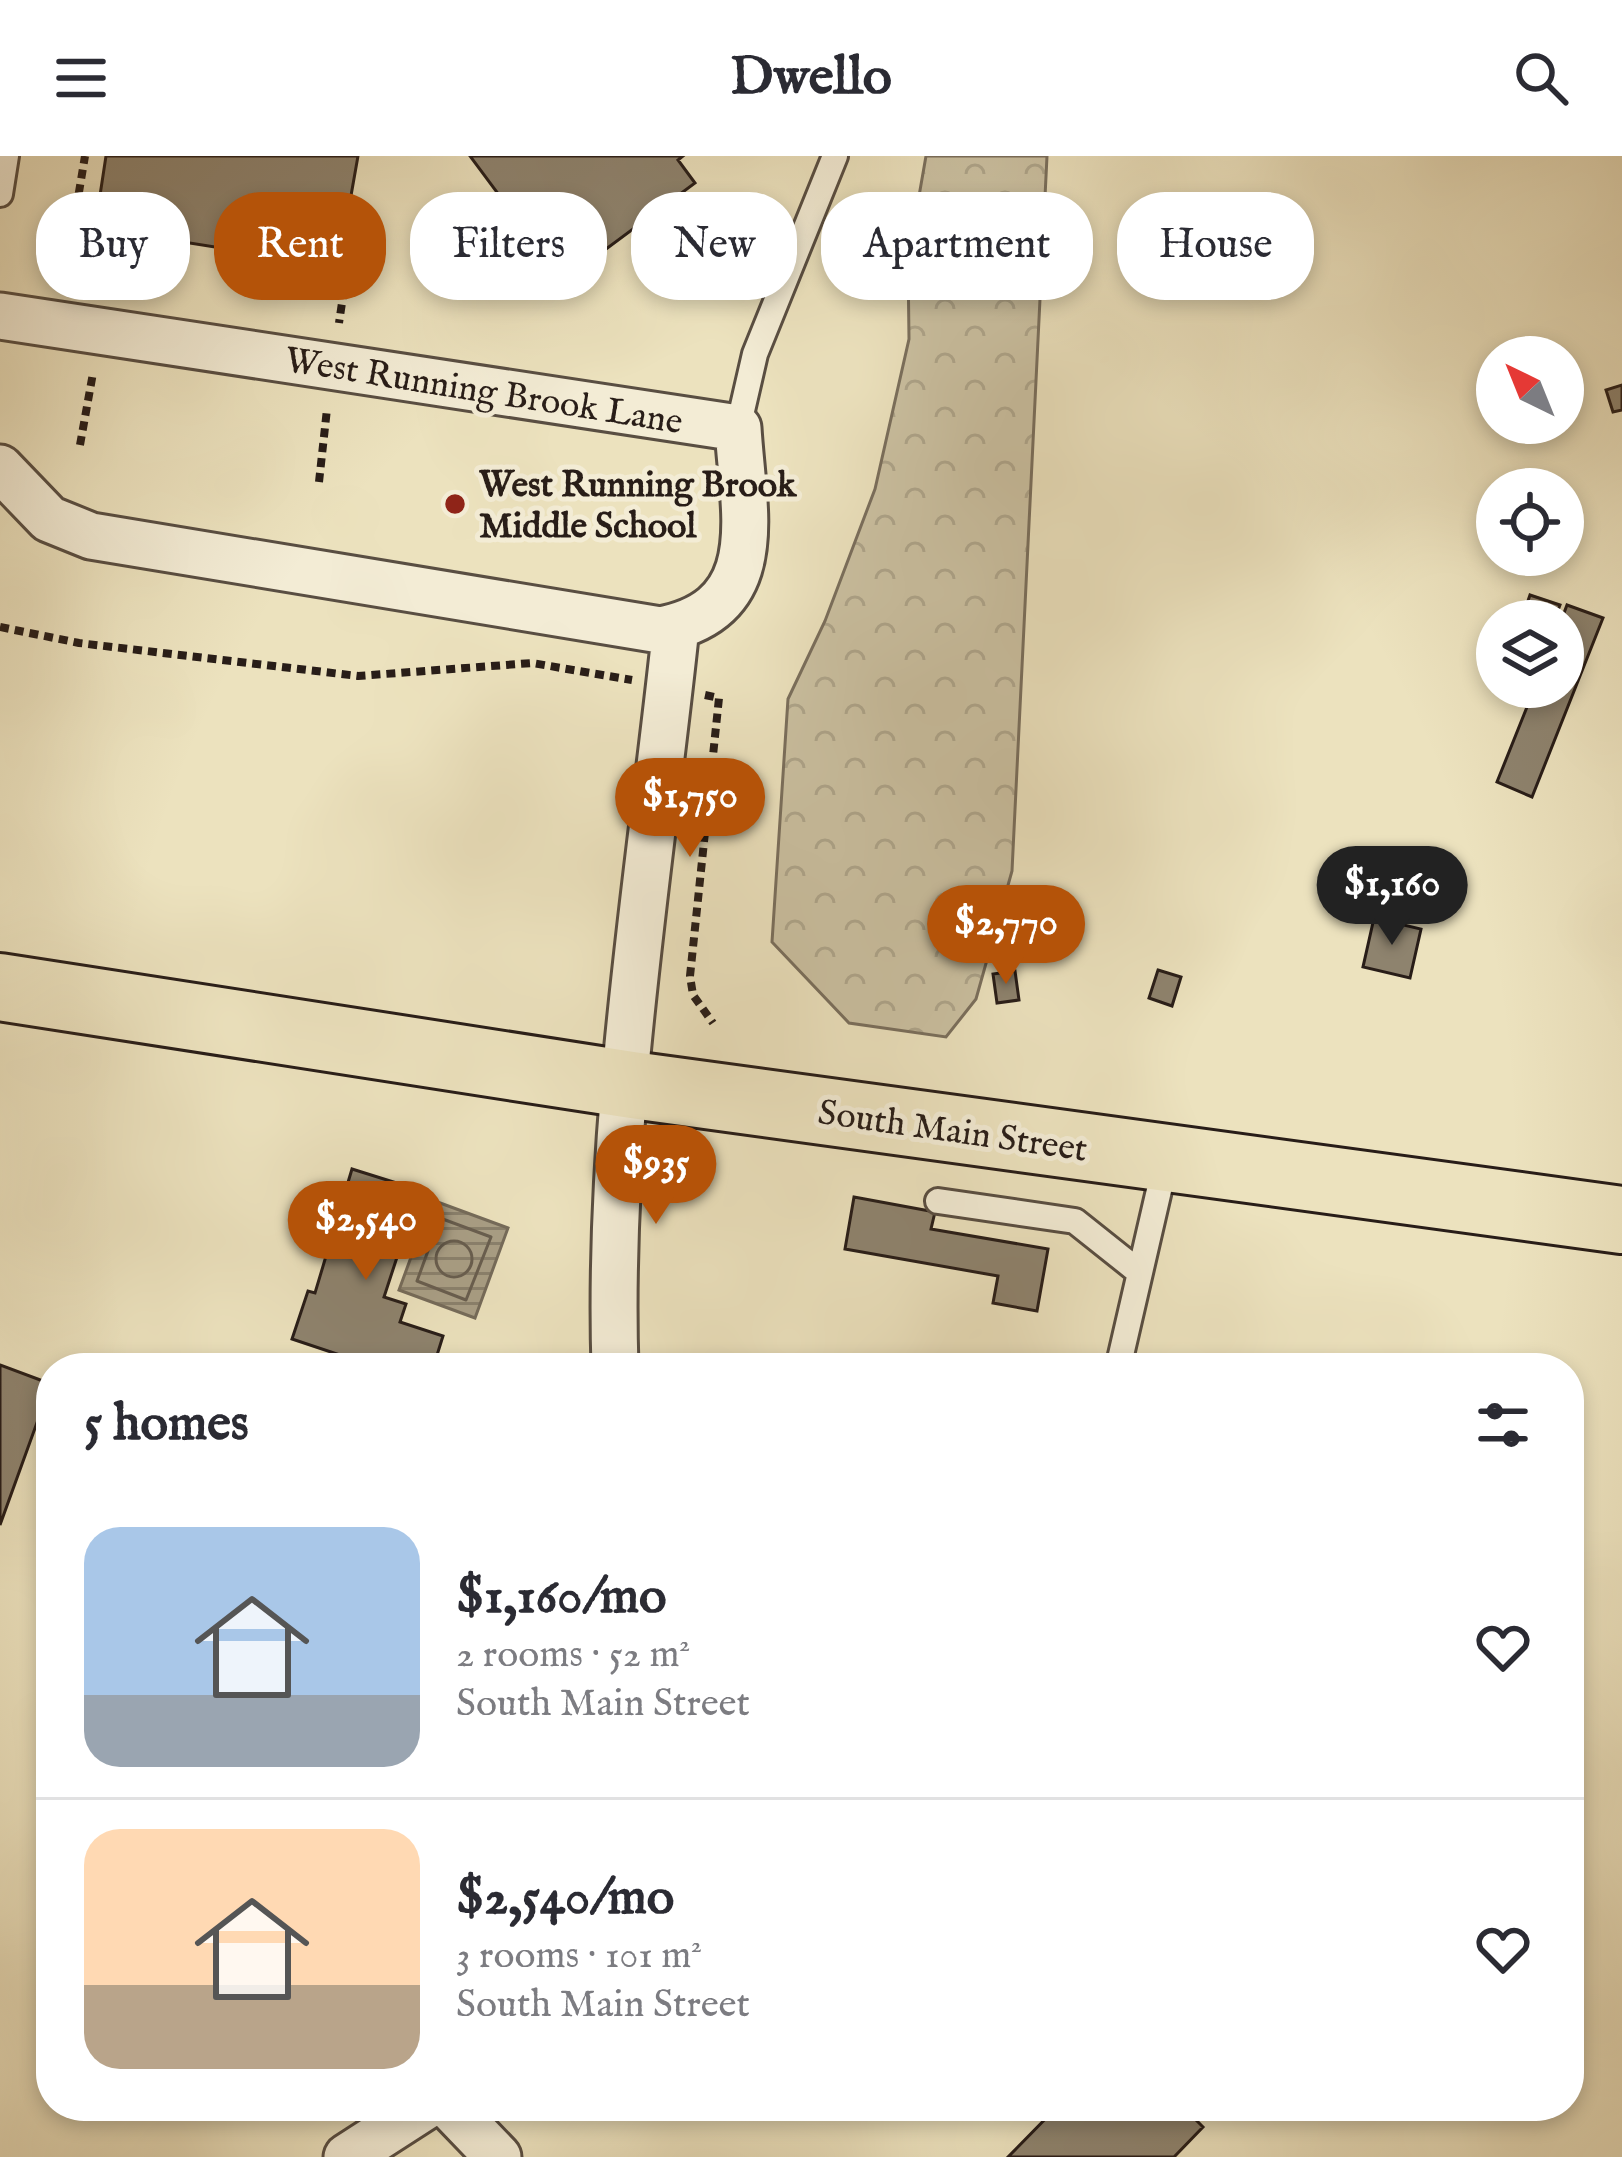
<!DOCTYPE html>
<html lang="en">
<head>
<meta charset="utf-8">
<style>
  :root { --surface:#fff; --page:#f7f7f7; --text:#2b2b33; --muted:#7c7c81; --line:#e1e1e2; --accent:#b45309 }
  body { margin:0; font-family:"IM FELL English",serif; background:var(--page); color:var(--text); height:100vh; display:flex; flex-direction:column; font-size:45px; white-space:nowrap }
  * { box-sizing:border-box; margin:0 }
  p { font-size:39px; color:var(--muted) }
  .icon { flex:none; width:66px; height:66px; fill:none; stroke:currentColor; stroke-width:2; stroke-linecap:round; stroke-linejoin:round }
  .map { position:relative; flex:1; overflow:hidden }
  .sheet { position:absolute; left:36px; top:1197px; width:1548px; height:768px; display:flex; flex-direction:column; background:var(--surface); border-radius:48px; box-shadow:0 6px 18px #0003 }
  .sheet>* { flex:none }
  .top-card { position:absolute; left:36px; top:36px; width:1551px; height:108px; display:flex; gap:24px }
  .needle { width:78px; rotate:317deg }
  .buttons { position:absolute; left:1476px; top:180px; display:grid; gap:24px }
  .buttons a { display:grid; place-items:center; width:108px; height:108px; border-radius:50%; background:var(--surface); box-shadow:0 6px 18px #0003; font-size:60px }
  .price { position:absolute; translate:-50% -102px; padding:0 27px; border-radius:42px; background:var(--accent); color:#fff; font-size:39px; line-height:78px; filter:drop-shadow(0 3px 6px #0008) }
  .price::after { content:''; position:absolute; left:50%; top:72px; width:36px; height:27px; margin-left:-18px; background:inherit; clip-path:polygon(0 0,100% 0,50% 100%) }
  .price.active { background:#222; color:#fff }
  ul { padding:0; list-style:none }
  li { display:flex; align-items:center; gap:36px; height:300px; padding:0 48px }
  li+li { border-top:3px solid var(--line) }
  li span { display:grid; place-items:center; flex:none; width:336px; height:240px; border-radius:36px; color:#555 }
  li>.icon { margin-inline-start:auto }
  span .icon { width:144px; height:144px; fill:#fffc; stroke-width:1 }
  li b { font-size:51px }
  h2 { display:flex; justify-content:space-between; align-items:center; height:144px; padding:0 48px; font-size:51px }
  .pill { padding:0 42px; border-radius:48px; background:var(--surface); box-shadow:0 6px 18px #0003; font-size:42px; line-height:108px }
  .pill.active { background:var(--accent); color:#fff }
  header { display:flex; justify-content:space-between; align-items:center; height:156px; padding:0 48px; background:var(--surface); font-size:54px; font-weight:700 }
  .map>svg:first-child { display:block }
  .forest { fill:url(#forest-crowns); stroke:#7a6f5d; stroke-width:3 }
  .water { fill:url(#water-rules); stroke:#756b5a; stroke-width:3 }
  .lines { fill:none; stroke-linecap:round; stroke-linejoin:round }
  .shore { stroke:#685e4f; stroke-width:3 }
  .building { fill:#8e836e; stroke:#281d18; stroke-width:3 }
  .service-casing { stroke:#594e42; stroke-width:30 }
  .minor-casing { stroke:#594e42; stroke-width:51 }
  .primary-casing { stroke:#281d18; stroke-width:72 }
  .path { stroke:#281d18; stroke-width:8; stroke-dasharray:9 6; stroke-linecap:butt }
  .service { stroke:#f3ecd5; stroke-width:24 }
  .minor { stroke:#f3ecd5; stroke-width:45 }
  .primary { stroke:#ece2be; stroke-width:66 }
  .poi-dot { fill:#8f2418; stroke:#f3ecd5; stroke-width:4.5 }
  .labels { text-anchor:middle; stroke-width:10; stroke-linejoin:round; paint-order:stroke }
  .street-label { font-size:36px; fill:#281d18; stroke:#f3ecd5 }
  .poi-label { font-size:36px; font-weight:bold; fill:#281d18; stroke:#f3ecd5; text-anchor:start }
</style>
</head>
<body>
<header><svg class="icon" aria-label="menu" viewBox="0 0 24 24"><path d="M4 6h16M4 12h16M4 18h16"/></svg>Dwello<svg class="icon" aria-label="search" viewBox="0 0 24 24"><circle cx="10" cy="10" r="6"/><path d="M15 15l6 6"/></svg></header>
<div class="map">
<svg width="1622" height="2001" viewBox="0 0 1622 2001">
  <defs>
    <pattern id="forest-crowns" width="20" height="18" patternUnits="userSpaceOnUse" patternTransform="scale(3)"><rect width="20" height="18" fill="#cbc1a2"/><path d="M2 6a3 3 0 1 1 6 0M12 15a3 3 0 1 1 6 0" fill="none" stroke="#aea58b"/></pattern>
    <pattern id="water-rules" width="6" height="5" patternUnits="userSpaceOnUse" patternTransform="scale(3)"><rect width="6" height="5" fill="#a99f86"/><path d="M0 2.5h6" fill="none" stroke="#8a816d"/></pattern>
  </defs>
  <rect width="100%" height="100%" fill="#ece2be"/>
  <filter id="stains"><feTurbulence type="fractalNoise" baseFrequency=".00167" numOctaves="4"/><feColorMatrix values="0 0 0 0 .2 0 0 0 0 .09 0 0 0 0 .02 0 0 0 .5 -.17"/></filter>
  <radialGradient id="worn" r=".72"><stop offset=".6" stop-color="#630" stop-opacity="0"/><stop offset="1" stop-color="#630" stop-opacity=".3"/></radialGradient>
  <path class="forest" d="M926 0H1047L1012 715 976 843 946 881 849 867 772 786 788 543 825 465 875 333 909 183 908 103Z"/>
  <path class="water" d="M432 1044 508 1072 475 1162 399 1134Z"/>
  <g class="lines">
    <path class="shore" d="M440 1062 491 1081 466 1144 417 1125Z
      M436 1103a18 18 0 1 1 36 0a18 18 0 1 1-36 0Z"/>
  </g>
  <path class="building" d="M106 0H358L349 51 301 43 291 103 95 72Z
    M470 0H683L678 4 695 27 563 125Z
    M1622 229V254L1613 256 1606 234Z
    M1530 439 1560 449 1554 465H1521Z
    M1567 449 1603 462 1532 641 1497 626 1535 531H1563L1561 465Z
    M1374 762 1421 773 1410 822 1363 811Z
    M1158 814 1181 821 1172 850 1149 842Z
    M1015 815 1019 844 997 847 993 818Z
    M352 1013 419 1034 384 1141 406 1148 400 1166 443 1180 433 1212H350L352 1203 292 1183 308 1135 315 1137Z
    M854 1041 935 1056 931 1073 1048 1093 1037 1155 993 1147 998 1120 845 1093Z
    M0 1209 51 1228 0 1369Z
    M1058 1950H1182L1203 1971 1174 2001H1008Z"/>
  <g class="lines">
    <g class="service-casing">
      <path id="service" d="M0 38 6 0
        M738 272 755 198 835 0
        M938 1045 1075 1065 1139 1116
        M1118 1212 1166 1004"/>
    </g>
    <g class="minor-casing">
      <path id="minor" d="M0 160 738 272C743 357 771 453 660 474L91 380 49 363 0 312
        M615 1212C607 963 650 717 676 471
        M449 1950 498 2001
        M347 2001 426 1950"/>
    </g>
    <g class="primary-casing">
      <path id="primary" d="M0 831 632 929 1622 1064"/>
    </g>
    <path class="path" d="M303 71 352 79 339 167
      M64 126 85 0
      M80 289 93 217
      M319 326 327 253
      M0 471 79 487 358 520 532 507 632 524
      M705 539 719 542 690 820 693 839 713 867"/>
    <use href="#service" class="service"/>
    <use href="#minor" class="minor"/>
    <use href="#primary" class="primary"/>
  </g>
  <circle class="poi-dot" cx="455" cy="348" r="12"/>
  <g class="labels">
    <g class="street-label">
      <text transform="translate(484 233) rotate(9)" y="13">West Running Brook Lane</text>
      <text transform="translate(953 973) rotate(8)" y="13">South Main Street</text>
    </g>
    <g class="poi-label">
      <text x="479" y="340">West Running Brook<tspan x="479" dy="41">Middle School</tspan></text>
    </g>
  </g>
  <rect width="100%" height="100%" filter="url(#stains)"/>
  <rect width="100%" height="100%" fill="url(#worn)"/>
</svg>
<div class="buttons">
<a><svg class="needle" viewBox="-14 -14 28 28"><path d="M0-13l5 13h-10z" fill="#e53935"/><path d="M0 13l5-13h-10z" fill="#7c7c81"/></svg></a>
<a><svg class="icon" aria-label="locate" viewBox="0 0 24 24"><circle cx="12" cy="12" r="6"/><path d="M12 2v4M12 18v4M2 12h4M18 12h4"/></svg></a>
<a><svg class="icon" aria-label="layers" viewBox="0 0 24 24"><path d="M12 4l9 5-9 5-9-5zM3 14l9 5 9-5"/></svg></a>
</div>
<b class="price" style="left:690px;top:704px">$1,750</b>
<b class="price active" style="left:1392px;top:792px">$1,160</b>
<b class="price" style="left:1006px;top:831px">$2,770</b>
<b class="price" style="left:656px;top:1071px">$935</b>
<b class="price" style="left:366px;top:1127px">$2,540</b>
<div class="top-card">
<a class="pill">Buy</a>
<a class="pill active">Rent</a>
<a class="pill">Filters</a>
<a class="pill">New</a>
<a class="pill">Apartment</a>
<a class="pill">House</a>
</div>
<section class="sheet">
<h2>5 homes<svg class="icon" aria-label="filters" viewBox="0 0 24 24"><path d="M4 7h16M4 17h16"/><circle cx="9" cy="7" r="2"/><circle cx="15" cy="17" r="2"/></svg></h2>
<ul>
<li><span style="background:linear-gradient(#a9c7e8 70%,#9aa5b1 0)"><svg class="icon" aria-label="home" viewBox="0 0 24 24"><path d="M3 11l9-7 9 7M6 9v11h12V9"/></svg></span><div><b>$1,160/mo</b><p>2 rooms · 52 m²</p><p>South Main Street</p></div><svg class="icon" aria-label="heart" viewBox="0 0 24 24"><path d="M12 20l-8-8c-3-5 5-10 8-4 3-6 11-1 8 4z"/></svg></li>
<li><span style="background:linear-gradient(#ffd9b3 65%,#b9a48a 0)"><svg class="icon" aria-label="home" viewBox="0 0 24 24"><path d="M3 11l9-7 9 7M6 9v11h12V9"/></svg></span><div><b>$2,540/mo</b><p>3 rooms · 101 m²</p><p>South Main Street</p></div><svg class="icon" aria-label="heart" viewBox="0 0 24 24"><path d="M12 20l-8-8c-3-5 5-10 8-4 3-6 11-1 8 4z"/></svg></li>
</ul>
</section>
</div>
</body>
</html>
